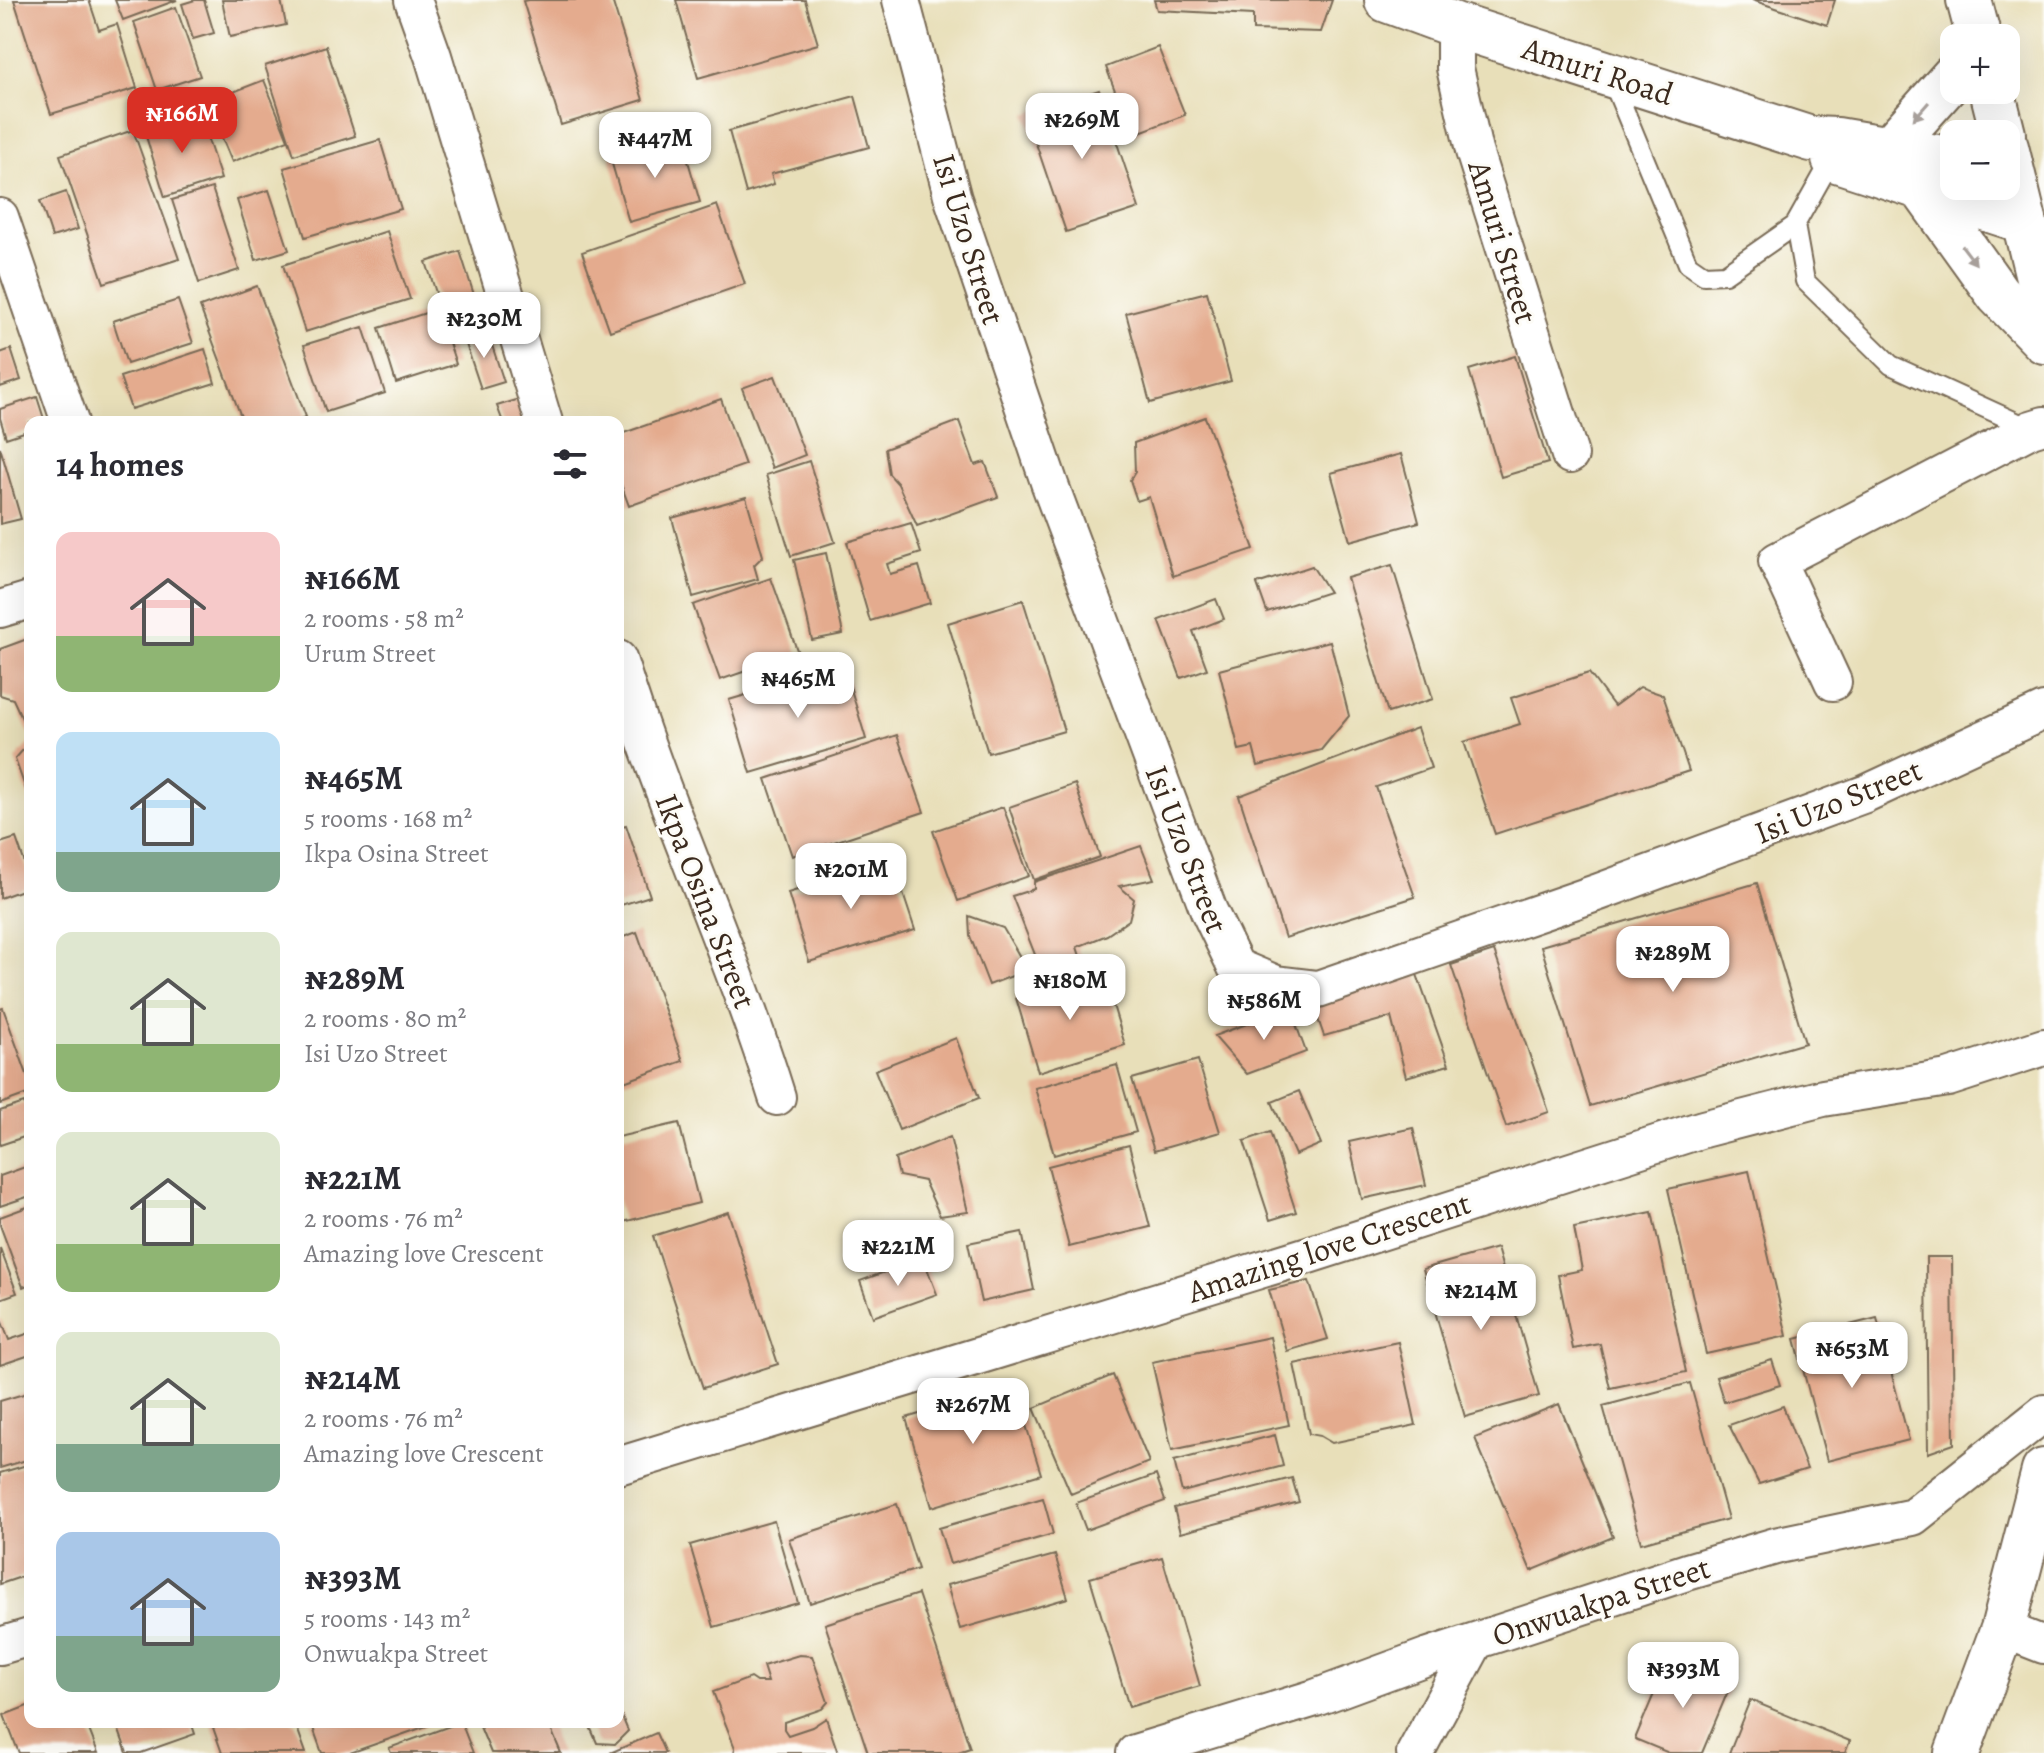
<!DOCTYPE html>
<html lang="en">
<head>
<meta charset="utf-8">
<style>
  :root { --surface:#fff; --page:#f2f2f3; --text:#2b2b33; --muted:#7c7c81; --accent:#d93025 }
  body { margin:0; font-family:Alegreya,serif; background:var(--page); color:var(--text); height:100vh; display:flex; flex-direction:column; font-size:30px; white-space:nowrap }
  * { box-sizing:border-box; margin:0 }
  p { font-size:26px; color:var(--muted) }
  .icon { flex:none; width:44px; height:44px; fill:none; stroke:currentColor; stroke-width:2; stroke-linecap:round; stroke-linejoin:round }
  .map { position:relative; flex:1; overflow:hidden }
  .side { position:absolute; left:24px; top:416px; width:600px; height:1312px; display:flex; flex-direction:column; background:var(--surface); border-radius:16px; box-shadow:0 8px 32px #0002 }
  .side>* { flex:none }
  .fabs { position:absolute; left:1940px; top:24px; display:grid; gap:16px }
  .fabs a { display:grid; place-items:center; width:80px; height:80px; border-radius:16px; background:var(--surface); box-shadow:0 8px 32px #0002; font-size:40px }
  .price { position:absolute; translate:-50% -68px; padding:0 18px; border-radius:16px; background:#fff; color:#222; font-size:26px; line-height:52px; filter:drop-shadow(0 2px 4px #0008) }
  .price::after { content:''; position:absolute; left:50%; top:48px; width:24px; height:18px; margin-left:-12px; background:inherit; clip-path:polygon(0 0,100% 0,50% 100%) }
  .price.current { background:var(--accent); color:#fff }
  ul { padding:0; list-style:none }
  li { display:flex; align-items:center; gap:24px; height:200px; padding:0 32px }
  li span { display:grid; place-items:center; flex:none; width:224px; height:160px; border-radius:16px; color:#555 }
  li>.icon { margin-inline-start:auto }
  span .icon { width:96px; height:96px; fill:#fffc; stroke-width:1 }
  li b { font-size:34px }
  h2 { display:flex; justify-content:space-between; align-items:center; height:96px; padding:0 32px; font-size:34px }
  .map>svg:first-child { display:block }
  .building { fill:#e4ab8e }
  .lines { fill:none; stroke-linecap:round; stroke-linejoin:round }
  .lane-casing { stroke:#786954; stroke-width:22 }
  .street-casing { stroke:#786954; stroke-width:40 }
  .secondary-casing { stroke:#786954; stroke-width:48 }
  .primary-casing { stroke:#786954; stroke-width:48 }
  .lane { stroke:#fff; stroke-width:18 }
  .street { stroke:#fff; stroke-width:36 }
  .secondary { stroke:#fff; stroke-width:44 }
  .primary { stroke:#fff; stroke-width:44 }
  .oneway { fill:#a79f9a }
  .labels { text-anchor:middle; stroke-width:6; stroke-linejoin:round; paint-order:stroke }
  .street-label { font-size:32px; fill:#3b2a1e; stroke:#fdfcf7 }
</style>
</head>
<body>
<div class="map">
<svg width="2044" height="1753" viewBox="0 0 2044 1753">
  <rect width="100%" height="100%" fill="#fdfcf7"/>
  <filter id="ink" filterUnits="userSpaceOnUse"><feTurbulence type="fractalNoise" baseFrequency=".0125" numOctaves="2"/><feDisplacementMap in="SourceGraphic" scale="16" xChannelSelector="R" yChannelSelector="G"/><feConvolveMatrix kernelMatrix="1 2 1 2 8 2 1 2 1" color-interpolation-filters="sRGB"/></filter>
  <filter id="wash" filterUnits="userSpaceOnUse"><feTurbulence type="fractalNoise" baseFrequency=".006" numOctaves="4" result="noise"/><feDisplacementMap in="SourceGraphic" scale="32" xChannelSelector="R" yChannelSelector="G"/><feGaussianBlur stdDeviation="1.8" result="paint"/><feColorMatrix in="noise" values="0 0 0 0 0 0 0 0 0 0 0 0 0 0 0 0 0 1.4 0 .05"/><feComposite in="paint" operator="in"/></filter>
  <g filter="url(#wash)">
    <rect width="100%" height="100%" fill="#e8dfb9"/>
    <g id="blocks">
      <path class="building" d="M14 0H89L99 30 117 24 137 88 51 114Z
        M115 0H177L123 20Z
        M195 0H204L214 33 193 39 182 4Z
        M222 0H281L286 25 230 37Z
        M528 0H612L643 100 561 125 523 1Z
        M676 0H805L818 44 698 78Z
        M1154 0H1332L1321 32 1253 30V15L1157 10Z
        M1752 0H1835L1827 25Z
        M176 7 200 76 157 90 134 22Z
        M326 46 355 136 294 155 265 66Z
        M1158 47 1185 115 1132 135 1106 67Z
        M264 80 288 140 232 162 207 102Z
        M1099 90 1139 208 1066 232 1026 114Z
        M855 96 869 147 771 174 774 184 746 193 729 131Z
        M199 113 221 179 165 197 144 130Z
        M133 130 179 259 104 283 60 155Z
        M681 137 700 202 629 222 610 157Z
        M380 140 401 209 305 237 284 168Z
        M212 188 239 270 199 283 172 200Z
        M269 190 289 250 256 260 237 200Z
        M66 192 78 229 52 237 40 201Z
        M717 205 745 284 610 331 582 252Z
        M387 231 410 299 305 332 283 265Z
        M460 251 475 298 441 308 426 262Z
        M257 286 306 417 292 422H243L200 307Z
        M1207 292 1231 381 1150 403 1126 313Z
        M178 300 193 343 127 364 113 321Z
        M438 309 456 364 396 383 379 328Z
        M363 327 385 393 326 412 304 345Z
        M487 330 504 382 481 389 464 338Z
        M11 349 21 380 0 387V353Z
        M205 349 215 383 131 409 120 377Z
        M1515 356 1548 463 1501 477 1469 370Z
        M775 376 805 455 772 468 742 388Z
        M37 397 45 422H30V430L6 438 0 418V409Z
        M523 398 530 422H503L497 406Z
        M721 399 745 465 629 506 618 476V435Z
        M1205 417 1254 549 1173 576 1149 497 1137 501 1130 480 1135 472 1134 443Z
        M959 421 975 465 985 462 998 497 917 526 898 484 889 474 885 449Z
        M0 447 21 519 0 524Z
        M1401 454 1419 522 1350 541 1331 473Z
        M809 461 835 542 791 556 766 475Z
        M746 497 763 556 754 565 758 579 693 597 672 518Z
        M911 523 921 553 887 564 890 574 919 566 930 603 870 621 847 542Z
        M826 553 843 634 812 640 794 560Z
        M1392 565 1433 699 1388 713 1347 578Z
        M1312 566 1329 592 1267 612 1257 584Z
        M771 578 798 653 720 680 693 605Z
        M1216 599 1224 619 1193 631 1207 669 1181 678 1159 620Z
        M1023 600 1064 731 988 753 948 623Z
        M30 638V736L13 699 0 695V649Z
        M1330 641 1349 716 1321 750 1258 766 1253 747 1239 750 1219 670Z
        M844 666 866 739 751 773 729 700Z
        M1589 673 1614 706 1640 687 1663 695 1689 771 1495 834 1464 742 1520 724 1511 698Z
        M1417 728 1431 768 1376 787 1415 897 1285 938 1239 796Z
        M897 735 924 812 792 856 766 779Z
        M30 742V801L15 759Z
        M1075 784 1100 857 1034 880 1009 807Z
        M1003 807 1029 876 958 901 933 831Z
        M626 825 650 896 618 906V827Z
        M16 838 30 878V887L0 898V843Z
        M1141 846 1154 879 1119 886 1134 899 1129 920 1107 935 1077 947 1082 962 1043 975 1012 896 1034 889V882Z
        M892 860 915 930 809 962 788 893Z
        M1757 883 1805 1043 1590 1106 1541 946Z
        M969 916 1003 928 1023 962 1020 973 989 985 970 936Z
        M637 932 683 1061 618 1084V939Z
        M1494 951 1549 1112 1506 1127 1451 965Z
        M1414 966 1449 1065 1406 1077 1391 1017 1324 1036 1311 999Z
        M1103 972 1125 1045 1038 1072 1016 998Z
        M3 1008 30 1083V1093L0 1104V1009Z
        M1290 1008 1306 1052 1247 1074 1214 1036Z
        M956 1038 979 1098 899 1130 875 1070Z
        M1198 1060 1220 1132 1154 1151 1132 1079Z
        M1117 1065 1136 1132 1054 1155 1035 1088Z
        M1299 1091 1321 1144 1295 1155 1272 1102Z
        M24 1103 30 1119V1135L0 1145V1111Z
        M679 1123 699 1203 623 1222 618 1202V1137Z
        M1413 1128 1426 1185 1362 1199 1349 1142Z
        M1270 1132 1296 1212 1270 1220 1244 1141Z
        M950 1137 968 1212 940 1216 924 1181 899 1176 895 1159Z
        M1129 1145 1150 1227 1069 1247 1048 1166Z
        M25 1167 30 1180V1196L0 1206V1176Z
        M1749 1171 1787 1336 1706 1354 1668 1189Z
        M30 1206V1284L23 1287 0 1225V1217Z
        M728 1212 778 1364 703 1388 653 1236Z
        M1652 1212 1686 1372 1610 1388 1600 1344 1573 1349 1558 1275 1582 1270 1574 1228Z
        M1022 1232 1034 1290 981 1302 968 1243Z
        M0 1248 17 1293 0 1299Z
        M1497 1248 1539 1396 1465 1417 1423 1269Z
        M1926 1257H1952L1954 1444 1928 1453Z
        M923 1258 937 1294 873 1317 860 1281Z
        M1309 1281 1328 1339 1287 1351 1269 1290Z
        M0 1317 9 1340 30 1333V1355L0 1365Z
        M1877 1318 1909 1440 1827 1461 1795 1339Z
        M1270 1337 1289 1425 1172 1450 1152 1362Z
        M1398 1342 1416 1425 1332 1443 1320 1436 1309 1434 1294 1364Z
        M1772 1360 1780 1385 1724 1402 1716 1377Z
        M1113 1375 1149 1462 1071 1494 1034 1408Z
        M1690 1383 1728 1519 1641 1543 1603 1406Z
        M1014 1386 1041 1474 932 1507 906 1418Z
        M30 1392V1459L0 1468V1401Z
        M1559 1404 1613 1537 1531 1571 1475 1438Z
        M1783 1406 1807 1469 1759 1484 1729 1425Z
        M1275 1435 1283 1466 1182 1492 1174 1461Z
        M30 1464V1574L0 1584V1473Z
        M1156 1475 1165 1501 1086 1530 1076 1503Z
        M1292 1478 1299 1502 1180 1533 1174 1508Z
        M1043 1498 1053 1534 950 1564 939 1528Z
        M897 1504 918 1569 810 1603 789 1539Z
        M774 1521 798 1603 714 1627 690 1545Z
        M1055 1555 1068 1598 960 1629 947 1585Z
        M1162 1557 1200 1686 1129 1707 1090 1578Z
        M918 1594 970 1748 955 1753H868L825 1624Z
        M799 1655 812 1656 828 1702 822 1709 784 1722V1729L788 1735 812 1727 826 1718 838 1753H734L735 1748 713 1692 750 1678 756 1682H768L763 1666Z
        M1669 1658 1731 1684 1702 1753H1669L1635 1739Z
        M1750 1700 1850 1741 1845 1753H1729Z
        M30 1705V1722H86L98 1753H19L4 1715Z
        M618 1707 628 1731 615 1744 597 1743 588 1722H618Z
        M116 1722H191L195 1734 141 1753H127Z
        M211 1722H295L306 1753H222Z
        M311 1722H438L350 1753H322Z
        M461 1722 473 1753H391L389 1748Z
        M478 1722H548L561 1753H491Z
        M656 1733 665 1753H610Z"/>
    </g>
  </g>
  <g filter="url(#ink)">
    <use href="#blocks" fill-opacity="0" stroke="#786954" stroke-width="2"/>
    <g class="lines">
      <g class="lane-casing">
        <path id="lane" d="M1612 80 1688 264 1704 275 1725 274 1795 225
          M1832 159 1795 225 1805 281 1891 365 2031 429"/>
      </g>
      <g class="street-casing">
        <path id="street" d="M413 0 433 56 544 422
          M901 0 953 199 1050 485 1209 911 1236 967 1276 984 1318 989 1599 892 1865 794 2044 711
          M1455 25V68L1474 151 1570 455
          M0 217 70 422
          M0 609 30 600
          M618 659C664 808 731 949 777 1097
          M1833 682 1777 561 2031 429 2044 425
          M618 1466 1302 1257 1703 1129 1823 1098 1948 1078 2044 1047
          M2003 1629 2044 1645
          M0 1646 30 1637
          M1135 1753 1315 1698 1429 1656 1687 1572 1779 1545 1913 1517 2044 1413
          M1415 1753 1475 1642"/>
      </g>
      <g class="secondary-casing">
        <path id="secondary" d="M1387 0 1455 25 1811 139 1837 140 1954 160
          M1890 148 1954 76
          M1834 159 2024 221
          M1924 191 1998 294 2044 341"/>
      </g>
      <g class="primary-casing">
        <path id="primary" d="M1969 0 1979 38
          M1992 90 2003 134
          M2006 147 2044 302
          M1957 1753 2003 1629 2044 1471"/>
      </g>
      <use href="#lane" class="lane"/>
      <use href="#street" class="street"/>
      <use href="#secondary" class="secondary"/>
      <use href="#primary" class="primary"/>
    </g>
    <defs><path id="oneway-solid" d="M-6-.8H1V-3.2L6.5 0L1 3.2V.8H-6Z" transform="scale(2)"/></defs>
    <g class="oneway">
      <use href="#oneway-solid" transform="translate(1921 111) rotate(131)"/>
      <use href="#oneway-solid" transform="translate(1969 255) rotate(53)"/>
    </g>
  </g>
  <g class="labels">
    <g class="street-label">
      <text transform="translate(1598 71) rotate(18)" y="11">Amuri Road</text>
      <text transform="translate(969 239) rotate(73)" y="11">Isi Uzo Street</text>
      <text transform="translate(1503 242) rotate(73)" y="11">Amuri Street</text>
      <text transform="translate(1838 801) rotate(-22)" y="11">Isi Uzo Street</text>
      <text transform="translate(1187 849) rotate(69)" y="11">Isi Uzo Street</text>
      <text transform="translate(706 901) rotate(69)" y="11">Ikpa Osina Street</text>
      <text transform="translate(1329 1247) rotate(-18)" y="11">Amazing love Crescent</text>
      <text transform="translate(1601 1601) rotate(-18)" y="11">Onwuakpa Street</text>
    </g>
  </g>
</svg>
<div class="fabs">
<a>+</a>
<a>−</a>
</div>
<b class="price current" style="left:182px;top:155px">₦166M</b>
<b class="price" style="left:1082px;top:161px">₦269M</b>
<b class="price" style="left:655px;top:180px">₦447M</b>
<b class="price" style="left:484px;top:360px">₦230M</b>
<b class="price" style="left:798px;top:720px">₦465M</b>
<b class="price" style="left:851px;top:911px">₦201M</b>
<b class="price" style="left:1673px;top:994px">₦289M</b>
<b class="price" style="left:1070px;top:1022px">₦180M</b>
<b class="price" style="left:1264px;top:1042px">₦586M</b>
<b class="price" style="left:898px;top:1288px">₦221M</b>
<b class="price" style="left:1481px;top:1332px">₦214M</b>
<b class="price" style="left:1852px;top:1390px">₦653M</b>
<b class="price" style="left:973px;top:1446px">₦267M</b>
<b class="price" style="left:1683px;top:1710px">₦393M</b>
<section class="side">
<h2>14 homes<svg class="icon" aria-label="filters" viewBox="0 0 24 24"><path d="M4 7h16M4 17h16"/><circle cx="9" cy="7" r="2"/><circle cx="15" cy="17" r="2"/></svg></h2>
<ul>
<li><span style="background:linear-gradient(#f6c9c9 65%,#8fb573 0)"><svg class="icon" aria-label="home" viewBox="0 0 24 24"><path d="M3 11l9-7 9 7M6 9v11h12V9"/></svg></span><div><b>₦166M</b><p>2 rooms · 58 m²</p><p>Urum Street</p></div></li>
<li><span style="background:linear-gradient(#bfe0f5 75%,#7fa58c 0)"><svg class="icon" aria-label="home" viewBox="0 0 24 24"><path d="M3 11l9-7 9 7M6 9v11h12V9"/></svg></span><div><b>₦465M</b><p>5 rooms · 168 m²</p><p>Ikpa Osina Street</p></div></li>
<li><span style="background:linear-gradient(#dfe7d0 70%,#8fb573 0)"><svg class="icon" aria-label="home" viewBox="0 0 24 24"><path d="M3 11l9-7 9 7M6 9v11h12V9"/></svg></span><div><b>₦289M</b><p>2 rooms · 80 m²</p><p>Isi Uzo Street</p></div></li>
<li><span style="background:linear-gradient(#dfe7d0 70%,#8fb573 0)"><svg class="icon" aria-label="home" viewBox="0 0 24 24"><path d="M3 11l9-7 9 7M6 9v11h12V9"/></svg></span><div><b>₦221M</b><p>2 rooms · 76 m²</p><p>Amazing love Crescent</p></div></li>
<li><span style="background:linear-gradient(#dfe7d0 70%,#7fa58c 0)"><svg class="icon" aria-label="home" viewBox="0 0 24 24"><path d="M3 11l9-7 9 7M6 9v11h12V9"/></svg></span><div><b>₦214M</b><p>2 rooms · 76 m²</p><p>Amazing love Crescent</p></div></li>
<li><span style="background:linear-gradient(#a9c7e8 65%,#7fa58c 0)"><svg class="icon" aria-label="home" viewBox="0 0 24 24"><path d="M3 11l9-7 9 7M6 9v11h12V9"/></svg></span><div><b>₦393M</b><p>5 rooms · 143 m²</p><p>Onwuakpa Street</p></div></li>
</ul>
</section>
</div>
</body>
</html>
